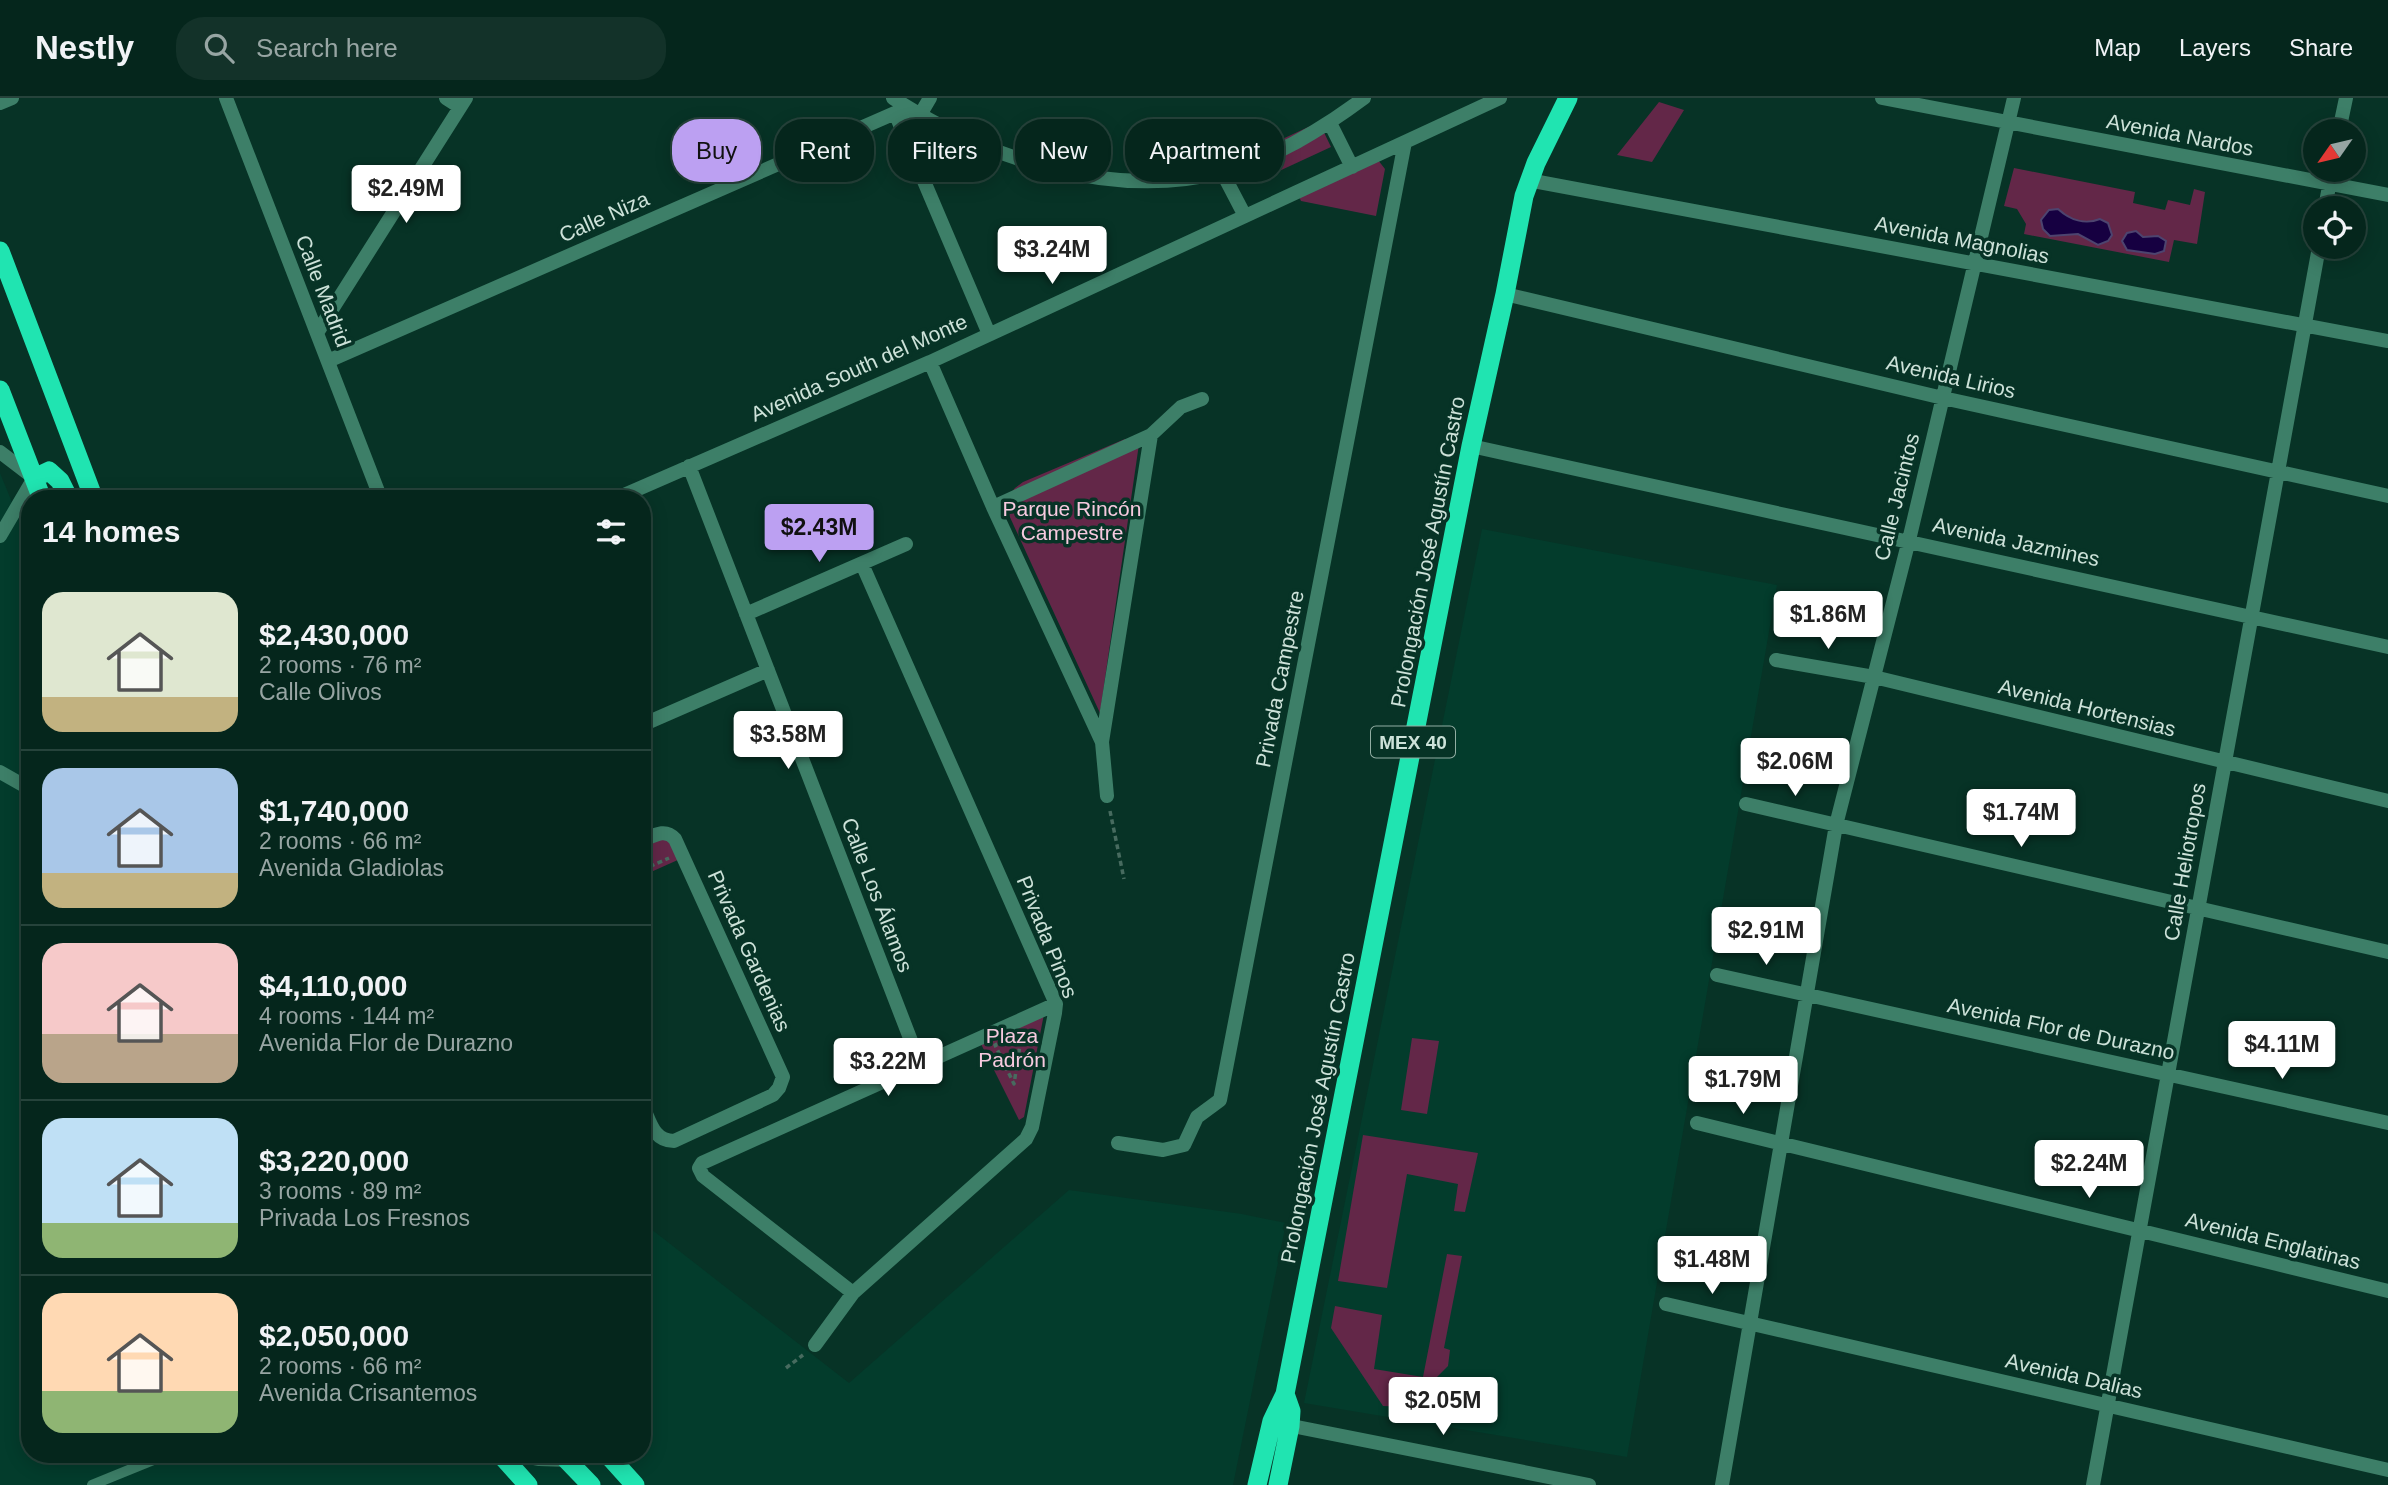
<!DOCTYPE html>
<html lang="en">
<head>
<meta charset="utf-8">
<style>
  :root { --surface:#05261c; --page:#133229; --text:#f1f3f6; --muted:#97a5a3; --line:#26433b; --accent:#bca0f2 }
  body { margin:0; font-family:Helvetica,sans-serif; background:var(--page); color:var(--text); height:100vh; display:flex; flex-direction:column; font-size:26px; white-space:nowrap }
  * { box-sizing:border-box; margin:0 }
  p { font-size:23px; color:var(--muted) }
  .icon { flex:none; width:38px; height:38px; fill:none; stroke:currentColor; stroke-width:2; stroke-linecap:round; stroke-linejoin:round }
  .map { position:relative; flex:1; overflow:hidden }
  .sheet { position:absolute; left:21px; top:392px; width:630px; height:973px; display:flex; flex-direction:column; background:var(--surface); border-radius:28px; box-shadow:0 4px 18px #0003,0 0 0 2px var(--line) }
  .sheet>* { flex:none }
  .banner { position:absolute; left:672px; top:21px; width:665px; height:63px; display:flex; gap:14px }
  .needle { width:46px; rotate:236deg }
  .controls { position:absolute; left:2303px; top:21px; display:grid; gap:14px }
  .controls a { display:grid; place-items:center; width:63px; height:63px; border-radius:50%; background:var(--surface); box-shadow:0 4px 18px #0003,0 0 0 2px var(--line); font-size:35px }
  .price { position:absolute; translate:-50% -60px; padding:0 16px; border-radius:7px; background:#fff; color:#222; font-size:23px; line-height:46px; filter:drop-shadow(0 2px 4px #0008) }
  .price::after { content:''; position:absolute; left:50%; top:42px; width:21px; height:16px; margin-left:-10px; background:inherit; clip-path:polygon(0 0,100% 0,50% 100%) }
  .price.on { background:var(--accent); color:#111 }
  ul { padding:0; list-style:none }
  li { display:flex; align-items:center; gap:21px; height:175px; padding:0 21px }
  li+li { border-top:2px solid var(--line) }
  li span { display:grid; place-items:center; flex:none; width:196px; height:140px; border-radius:21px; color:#555 }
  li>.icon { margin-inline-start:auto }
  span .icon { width:84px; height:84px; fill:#fffc; stroke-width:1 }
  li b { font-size:30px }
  h2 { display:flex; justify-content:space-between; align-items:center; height:84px; padding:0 21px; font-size:30px }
  .chip { padding:0 24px; border-radius:28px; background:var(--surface); box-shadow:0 4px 18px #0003,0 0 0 2px var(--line); font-size:24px; line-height:63px }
  .chip.on { background:var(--accent); color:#111 }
  header { display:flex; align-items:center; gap:42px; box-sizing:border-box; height:98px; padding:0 35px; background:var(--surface); border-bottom:2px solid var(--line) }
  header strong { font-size:33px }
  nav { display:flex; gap:38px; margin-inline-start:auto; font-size:24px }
  .search { width:490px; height:63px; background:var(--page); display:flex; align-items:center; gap:18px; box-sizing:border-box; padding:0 24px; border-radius:28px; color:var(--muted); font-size:26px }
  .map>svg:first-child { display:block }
  .built { fill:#033c2c }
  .green { fill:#632748 }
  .water { fill:#160041; stroke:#4d446f; stroke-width:2 }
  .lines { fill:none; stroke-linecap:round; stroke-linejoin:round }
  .path { stroke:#476b5f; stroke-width:3.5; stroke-dasharray:5 3.5; stroke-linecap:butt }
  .service { stroke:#3d7f68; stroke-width:10 }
  .minor { stroke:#3d7f68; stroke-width:14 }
  .trunk { stroke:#20e4b1; stroke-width:19 }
  .labels { text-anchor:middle; stroke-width:7; stroke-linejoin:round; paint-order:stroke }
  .shield { fill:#073326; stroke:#92aea3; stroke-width:2 }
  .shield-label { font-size:19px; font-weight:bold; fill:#cde2d9 }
  .street-label { font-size:21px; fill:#cde2d9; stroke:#073326 }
  .park-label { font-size:21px; fill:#f7cadf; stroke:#073326 }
</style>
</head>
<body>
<header>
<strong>Nestly</strong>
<div class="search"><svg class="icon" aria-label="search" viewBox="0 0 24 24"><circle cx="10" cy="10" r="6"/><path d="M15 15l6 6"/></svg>Search here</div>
<nav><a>Map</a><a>Layers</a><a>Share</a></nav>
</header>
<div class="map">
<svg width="2388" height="1387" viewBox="0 0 2388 1387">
  <rect width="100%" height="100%" fill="#073326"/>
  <path class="built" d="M0 375 30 448V1356H642V1124L849 1285 1069 1092 1242 1116 1286 1125 1233 1387H0Z
    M1482 431 1777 487 1627 1359 1304 1305Z"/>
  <path class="green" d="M1659 4 1684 12 1652 64 1617 57Z
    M1319 24 1331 49 1264 80 1252 55Z
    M1378 62 1385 71 1376 118 1301 103 1296 92Z
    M2014 70 2135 94 2133 105 2165 112 2168 102 2190 107 2194 91 2205 94 2197 146 2174 142 2169 164 2024 136 2026 126 2017 111 2004 108Z
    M1125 341 1139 346 1100 615 1003 404 1015 390 1023 384Z
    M663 732 680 761 642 778V741Z
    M1044 916 1024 1019 1019 1022 978 940Z
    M1412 940 1439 943 1427 1016 1401 1012Z
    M1363 1037 1478 1055 1465 1114 1454 1113 1458 1086 1407 1076 1387 1190 1338 1183Z
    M1447 1156 1462 1158 1444 1250 1450 1252 1448 1268 1407 1309 1383 1308 1331 1230 1335 1208 1382 1217 1374 1271 1423 1279Z"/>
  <path class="water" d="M2058 111C2070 122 2085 127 2100 121L2108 125 2112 137 2108 143 2098 147 2078 136 2050 138 2043 131 2041 122 2049 112Z
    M2136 133 2143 139 2158 138 2166 143 2164 153 2155 156 2127 152 2122 143 2127 135Z"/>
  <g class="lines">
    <path class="path" d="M1110 713 1124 781
      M642 772 669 760
      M1022 934 1014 986 995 947Z
      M786 1270 803 1257"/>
    <path class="service" d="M503 1356 539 1363 568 1364
      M92 1387 168 1356"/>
    <path class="minor" d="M226 0 381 401
      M446 0 460 9
      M893 0C986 60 1111 103 1223 74 1275 60 1321 32 1364 0
      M1882 0 2388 97
      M0 5 12 0
      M895 15 989 236
      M1330 25 1352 69
      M2339 33 2346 0
      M1222 74 1245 118
      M1528 82 2388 243
      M2325 110 2332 72
      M1505 196 1943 300 2388 398
      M317 235 466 0
      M328 263 895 15 920 17 930 0
      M930 264 993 409 1102 644
      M1471 348 2388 549
      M0 354 34 380 0 438
      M689 368 920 966
      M615 401 930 264 1500 0
      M993 409 1151 337 1181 309 1202 301
      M746 516 906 446
      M1776 562 1874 579 2388 703
      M642 627 768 572
      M0 674 30 691
      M1107 698 1102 644 1151 337
      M1746 706 2388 854
      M642 743C655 737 665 730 675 741L783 979 779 990 773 997 674 1043C653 1043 650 1023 642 1006
      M1717 877 2388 1025
      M1697 1025 2388 1193
      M1118 1045 1163 1052 1184 1047 1197 1019 1220 1002 1405 44
      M853 1195 703 1078 699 1070 702 1065 1056 906
      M1666 1206 2388 1372
      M815 1247 853 1195 1026 1041 1032 1029 1055 915 1056 906 862 466
      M1282 1326 1589 1387
      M1722 1387 1836 727 1909 442 2014 0
      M2093 1387 2319 149"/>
    <path class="trunk" d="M0 153 94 401
      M0 292 42 401
      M34 380 49 373 60 383 69 401
      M500 1356 528 1387
      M561 1356 591 1387
      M607 1356 635 1387
      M1257 1387 1272 1323 1285 1296 1471 348 1505 196 1524 98 1536 65 1568 0
      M1278 1387 1290 1328 1291 1313 1285 1296"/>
  </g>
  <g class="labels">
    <rect class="shield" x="1371" y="628.5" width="84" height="31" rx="5"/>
    <g class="shield-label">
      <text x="1413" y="651">MEX 40</text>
    </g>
    <g class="street-label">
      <text transform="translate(2180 37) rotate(11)" y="7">Avenida Nardos</text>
      <text transform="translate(604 119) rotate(-24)" y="7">Calle Niza</text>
      <text transform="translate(1962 142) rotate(11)" y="7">Avenida Magnolias</text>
      <text transform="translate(323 193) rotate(69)" y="7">Calle Madrid</text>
      <text transform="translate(859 270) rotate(-24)" y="7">Avenida South del Monte</text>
      <text transform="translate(1951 279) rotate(13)" y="7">Avenida Lirios</text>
      <text transform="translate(1897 399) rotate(-76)" y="7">Calle Jacintos</text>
      <text transform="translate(2016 444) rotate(12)" y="7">Avenida Jazmines</text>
      <text transform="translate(1428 454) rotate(-79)" y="7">Prolongación José Agustín Castro</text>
      <text transform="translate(1280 581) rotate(-79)" y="7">Privada Campestre</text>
      <text transform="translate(2087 610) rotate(14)" y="7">Avenida Hortensias</text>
      <text transform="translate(2185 764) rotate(-80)" y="7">Calle Heliotropos</text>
      <text transform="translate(877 797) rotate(69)" y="7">Calle Los Álamos</text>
      <text transform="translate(1047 839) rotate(68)" y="7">Privada Pinos</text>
      <text transform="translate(749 853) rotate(66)" y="7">Privada Gardenias</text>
      <text transform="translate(2061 931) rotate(12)" y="7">Avenida Flor de Durazno</text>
      <text transform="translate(1318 1010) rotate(-79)" y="7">Prolongación José Agustín Castro</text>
      <text transform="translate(2273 1143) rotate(14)" y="7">Avenida Englatinas</text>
      <text transform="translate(2074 1278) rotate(13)" y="7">Avenida Dalias</text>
    </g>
    <g class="park-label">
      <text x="1072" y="418">Parque Rincón<tspan x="1072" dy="24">Campestre</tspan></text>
      <text x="1012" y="945">Plaza<tspan x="1012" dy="24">Padrón</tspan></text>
    </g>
  </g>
</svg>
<div class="controls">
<a><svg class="needle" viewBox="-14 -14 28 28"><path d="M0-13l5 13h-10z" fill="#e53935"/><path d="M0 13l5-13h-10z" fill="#97a5a3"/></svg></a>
<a><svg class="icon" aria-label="locate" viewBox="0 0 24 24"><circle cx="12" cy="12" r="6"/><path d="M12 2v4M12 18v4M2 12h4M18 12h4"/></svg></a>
</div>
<b class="price" style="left:406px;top:127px">$2.49M</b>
<b class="price" style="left:1052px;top:188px">$3.24M</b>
<b class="price on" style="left:819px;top:466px">$2.43M</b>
<b class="price" style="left:1828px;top:553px">$1.86M</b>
<b class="price" style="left:788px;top:673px">$3.58M</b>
<b class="price" style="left:1795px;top:700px">$2.06M</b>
<b class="price" style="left:2021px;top:751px">$1.74M</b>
<b class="price" style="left:1766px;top:869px">$2.91M</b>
<b class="price" style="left:2282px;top:983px">$4.11M</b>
<b class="price" style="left:888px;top:1000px">$3.22M</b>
<b class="price" style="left:1743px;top:1018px">$1.79M</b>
<b class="price" style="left:2089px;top:1102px">$2.24M</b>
<b class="price" style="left:1712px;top:1198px">$1.48M</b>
<b class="price" style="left:1443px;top:1339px">$2.05M</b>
<div class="banner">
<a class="chip on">Buy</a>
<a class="chip">Rent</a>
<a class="chip">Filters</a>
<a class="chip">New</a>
<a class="chip">Apartment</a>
</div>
<section class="sheet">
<h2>14 homes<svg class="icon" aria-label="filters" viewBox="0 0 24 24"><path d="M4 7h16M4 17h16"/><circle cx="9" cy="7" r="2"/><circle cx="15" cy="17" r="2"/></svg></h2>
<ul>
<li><span style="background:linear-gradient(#dfe7d0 75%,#c2b280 0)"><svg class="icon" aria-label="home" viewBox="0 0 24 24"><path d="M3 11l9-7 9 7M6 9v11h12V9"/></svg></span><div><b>$2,430,000</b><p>2 rooms · 76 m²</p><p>Calle Olivos</p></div></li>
<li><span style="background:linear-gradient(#a9c7e8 75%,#c2b280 0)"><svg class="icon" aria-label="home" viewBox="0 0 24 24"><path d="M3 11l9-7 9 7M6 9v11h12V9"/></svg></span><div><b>$1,740,000</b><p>2 rooms · 66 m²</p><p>Avenida Gladiolas</p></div></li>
<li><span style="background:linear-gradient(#f6c9c9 65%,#b9a48a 0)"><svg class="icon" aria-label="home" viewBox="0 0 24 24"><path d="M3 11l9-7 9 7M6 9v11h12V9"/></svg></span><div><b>$4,110,000</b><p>4 rooms · 144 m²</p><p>Avenida Flor de Durazno</p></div></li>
<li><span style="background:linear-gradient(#bfe0f5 75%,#8fb573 0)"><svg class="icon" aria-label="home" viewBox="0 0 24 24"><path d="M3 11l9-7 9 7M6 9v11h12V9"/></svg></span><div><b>$3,220,000</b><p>3 rooms · 89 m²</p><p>Privada Los Fresnos</p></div></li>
<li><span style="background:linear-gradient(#ffd9b3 70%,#8fb573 0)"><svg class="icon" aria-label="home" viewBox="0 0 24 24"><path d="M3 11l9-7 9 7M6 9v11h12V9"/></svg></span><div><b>$2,050,000</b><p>2 rooms · 66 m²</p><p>Avenida Crisantemos</p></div></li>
</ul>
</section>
</div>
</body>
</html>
